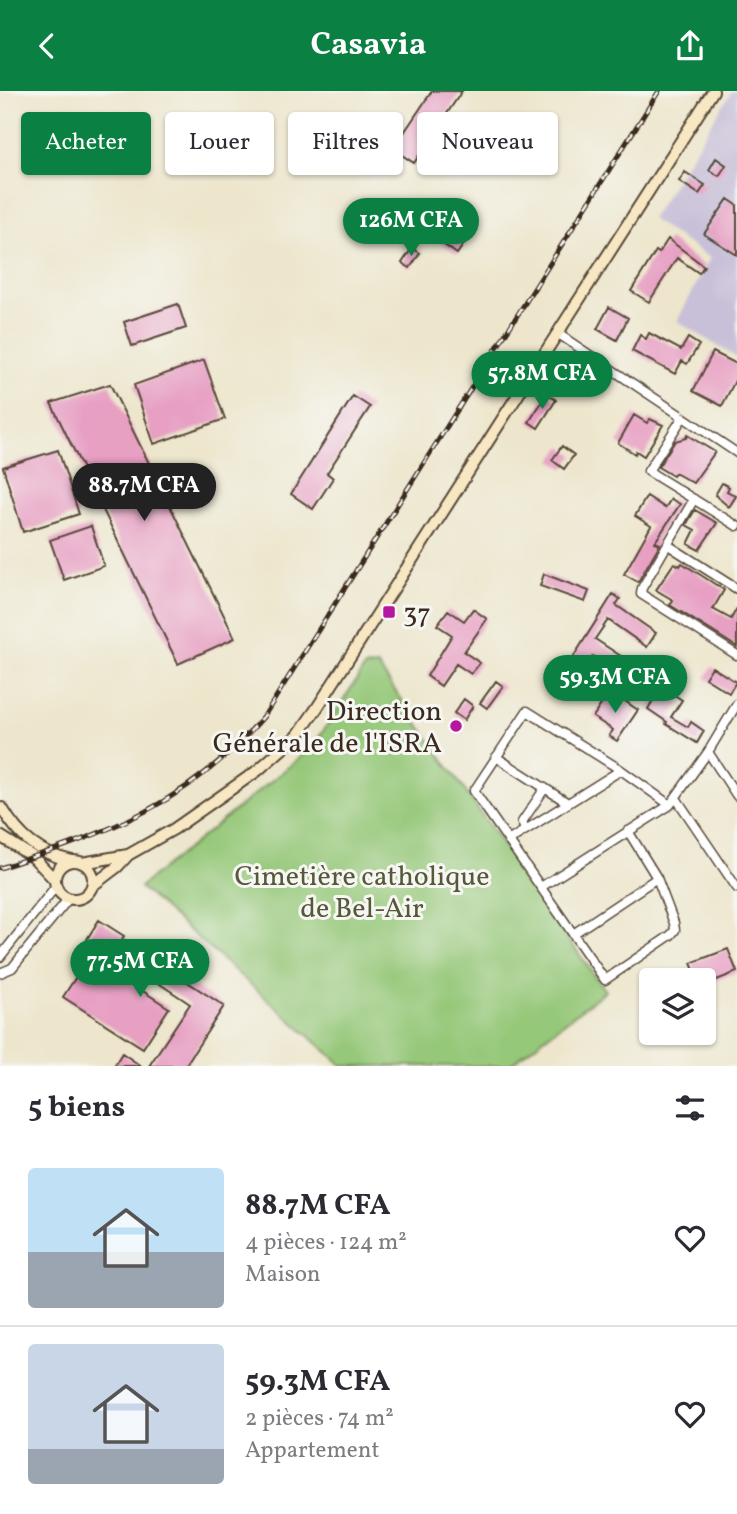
<!DOCTYPE html>
<html lang="fr">
<head>
<meta charset="utf-8">
<style>
  :root { --surface:#fff; --page:#f2f2f3; --text:#2b2b33; --muted:#7c7c81; --line:#e1e1e2; --accent:#0b8043 }
  body { margin:0; font-family:Vollkorn,serif; background:var(--page); color:var(--text); height:100vh; display:flex; flex-direction:column; font-size:26px; white-space:nowrap }
  * { box-sizing:border-box; margin:0 }
  p { font-size:23px; color:var(--muted) }
  .icon { flex:none; width:38px; height:38px; fill:none; stroke:currentColor; stroke-width:2; stroke-linecap:round; stroke-linejoin:round }
  .map { position:relative; height:975px; overflow:hidden }
  .sheet { display:flex; flex-direction:column; background:var(--surface); flex:1 }
  .sheet>* { flex:none }
  .banner { position:absolute; left:21px; top:21px; width:696px; height:63px; display:flex; gap:14px }
  .controls { position:absolute; left:639px; top:877px; display:grid; gap:14px }
  .controls a { display:grid; place-items:center; width:77px; height:77px; border-radius:7px; background:var(--surface); box-shadow:0 2px 5px #0004; font-size:35px }
  .price { position:absolute; translate:-50% -60px; padding:0 16px; border-radius:24px; background:var(--accent); color:#fff; font-size:23px; line-height:46px; filter:drop-shadow(0 2px 4px #0008) }
  .price::after { content:''; position:absolute; left:50%; top:42px; width:21px; height:16px; margin-left:-10px; background:inherit; clip-path:polygon(0 0,100% 0,50% 100%) }
  .price.on { background:#222; color:#fff }
  ul { padding:0; list-style:none }
  li { display:flex; align-items:center; gap:21px; height:175px; padding:0 28px }
  li+li { border-top:2px solid var(--line) }
  li span { display:grid; place-items:center; flex:none; width:196px; height:140px; border-radius:7px; color:#555 }
  li>.icon { margin-inline-start:auto }
  span .icon { width:84px; height:84px; fill:#fffc; stroke-width:1 }
  li b { font-size:30px }
  h2 { display:flex; justify-content:space-between; align-items:center; height:84px; padding:0 28px; font-size:30px }
  .pill { padding:0 24px; border-radius:7px; background:var(--surface); box-shadow:0 2px 5px #0004; font-size:24px; line-height:63px }
  .pill.on { background:var(--accent); color:#fff }
  header { display:flex; justify-content:space-between; align-items:center; height:91px; padding:0 28px; background:var(--accent); color:#fff; font-size:32px; font-weight:700 }
  .map>svg:first-child { display:block }
  .industrial { fill:#c8c0d8 }
  .green { fill:#96c879; stroke:#68794c; stroke-width:2 }
  .building { fill:#e79fc2 }
  .lines { fill:none; stroke-linecap:round; stroke-linejoin:round }
  .street-casing { stroke:#564638; stroke-width:11 }
  .secondary-casing { stroke:#564638; stroke-width:14 }
  .street { stroke:#fff; stroke-width:8 }
  .secondary { stroke:#f7e8c3; stroke-width:10 }
  .rail-casing { stroke:#3b2a1e; stroke-width:5 }
  .rail { stroke:#f6f6f2; stroke-width:2.5; stroke-dasharray:8; stroke-linecap:butt }
  .poi-dot { fill:#b5179e; stroke:#f6f6f2; stroke-width:2.5 }
  .labels { text-anchor:middle; stroke-width:6; stroke-linejoin:round; paint-order:stroke }
  .poi-label { font-size:28px; fill:#3b2a1e; stroke:#f6f6f2; text-anchor:start }
  .park-label { font-size:28px; fill:#565939; stroke:#f6f6f2 }
</style>
</head>
<body>
<header><svg class="icon" aria-label="back" viewBox="0 0 24 24"><path d="M15 5l-7 7 7 7"/></svg>Casavia<svg class="icon" aria-label="share" viewBox="0 0 24 24"><path d="M12 15V3M7 8l5-5 5 5M5 13v7h14v-7"/></svg></header>
<div class="map">
<svg width="737" height="975" viewBox="0 0 737 975">
  <rect width="100%" height="100%" fill="#f6f6f2"/>
  <filter id="ink" filterUnits="userSpaceOnUse"><feTurbulence type="fractalNoise" baseFrequency=".0143" numOctaves="2"/><feDisplacementMap in="SourceGraphic" scale="14" xChannelSelector="R" yChannelSelector="G"/><feConvolveMatrix kernelMatrix="1 2 1 2 8 2 1 2 1" color-interpolation-filters="sRGB"/></filter>
  <filter id="wash" filterUnits="userSpaceOnUse"><feTurbulence type="fractalNoise" baseFrequency=".00686" numOctaves="4" result="noise"/><feDisplacementMap in="SourceGraphic" scale="28" xChannelSelector="R" yChannelSelector="G"/><feGaussianBlur stdDeviation="1.57" result="paint"/><feColorMatrix in="noise" values="0 0 0 0 0 0 0 0 0 0 0 0 0 0 0 0 0 1.4 0 .05"/><feComposite in="paint" operator="in"/></filter>
  <g filter="url(#wash)">
    <rect width="100%" height="100%" fill="#ede6cc"/>
    <path class="industrial" d="M732 0H737V267L677 230 710 167 651 128Z"/>
    <path class="green" d="M378 575 605 900 508 975H343L140 796 312 657 365 576Z"/>
    <g id="blocks">
      <path class="building" d="M432 0H462L414 72 393 58Z
        M716 67 726 74 719 85 709 79Z
        M685 81 705 94 699 103 679 90Z
        M728 108 737 114V164L704 143Z
        M449 129 470 144 457 163 436 148Z
        M668 148 704 175 699 182 677 167 649 211 631 200 656 160 659 162Z
        M412 157 420 162 410 177 402 172Z
        M178 213 186 237 132 255 124 231Z
        M609 216 628 227 617 249 597 238Z
        M649 242 681 259 688 247 699 254 687 273 682 270 675 283 632 260 640 244 646 248Z
        M713 261 737 273V286L722 315 693 300Z
        M204 269 225 328 154 353 134 294Z
        M110 293 235 547 178 573 51 312Z
        M547 303 556 309 538 337 529 331Z
        M353 305 370 316 327 382 333 387 313 418 291 403Z
        M634 324 647 332 650 328 663 334 644 365 636 360 635 363 618 352Z
        M687 344 715 361 693 392 675 382 673 385 658 376 675 350 686 347Z
        M562 355 574 364 564 378 552 369Z
        M58 359 79 423 23 441 3 376Z
        M722 392 729 396 727 400 736 405 729 416 715 404Z
        M647 405 665 417 671 408 680 413 655 451 660 453 638 491 624 483 651 435 635 425Z
        M695 419 717 432 699 459 688 453 695 439 686 434Z
        M91 435 104 475 64 489 50 449Z
        M674 472 680 475 682 472 724 499 713 518 731 528 737 517V556L670 514 673 509 656 499Z
        M544 483 589 500 585 511 540 495Z
        M613 503 620 508 616 514 656 542 647 556 608 529 595 548 636 575 628 588 593 565 569 600 557 592Z
        M473 518 487 528 464 561 480 572 471 583 456 573 441 595 427 585 452 544 437 534 448 519 464 530Z
        M712 576 736 591 729 602 705 587Z
        M496 590 503 595 487 617 480 612Z
        M661 595 682 609 671 626 688 636 691 631 704 640 697 652 666 633 667 631 648 618Z
        M610 600 638 619 617 650 609 645 613 639 593 626Z
        M464 608 473 615 464 629 454 622Z
        M99 829 124 845 122 848 224 915 185 975H149L190 913 113 862 104 875 169 917 143 957 63 906 96 855 87 848Z
        M728 858 737 881 704 894V889H698L691 872Z
        M122 962 141 975H114Z"/>
    </g>
  </g>
  <g filter="url(#ink)">
    <use href="#blocks" fill-opacity="0" stroke="#564638" stroke-width="2"/>
    <g class="lines">
      <g class="street-casing">
        <path id="street" d="M557 242 737 362
          M683 326 648 380 737 435
          M694 408 642 497 641 503 737 564
          M668 454 737 498
          M708 661 737 705
          M496 666 568 712
          M676 707 737 797
          M525 739 522 731 545 697
          M628 740 657 787 674 832 675 839 671 844 605 889 474 700 527 620 621 679 670 714
          M508 750 621 679
          M541 796 670 714 708 661 737 613
          M573 843 657 787
          M0 866 56 795
          M0 882 12 877 69 807"/>
      </g>
      <g class="secondary-casing">
        <path id="secondary" d="M2 717C19 746 39 763 72 770
          M0 745 33 766 55 789
          M55 789a19 19 0 1 1 38 0a19 19 0 1 1-38 0Z
          M82 772 128 764
          M92 795 117 776 128 764 174 738 257 680 298 644 317 617 713 0"/>
      </g>
      <use href="#street" class="street"/>
      <use href="#secondary" class="secondary"/>
      <g class="rail-casing">
        <path id="rail" d="M0 777C108 741 187 715 264 625L659 0"/>
      </g>
      <use href="#rail" class="rail"/>
    </g>
  </g>
  <g class="poi-dot">
    <rect x="382" y="514" width="14" height="14" rx="3.5"/>
    <circle cx="456" cy="635" r="7"/>
  </g>
  <g class="labels">
    <g class="poi-label">
      <text x="403" y="531">37</text>
      <text x="442" y="629" text-anchor="end">Direction<tspan x="442" dy="32">Générale de l'ISRA</tspan></text>
    </g>
    <g class="park-label">
      <text x="362" y="794">Cimetière catholique<tspan x="362" dy="32">de Bel-Air</tspan></text>
    </g>
  </g>
</svg>
<div class="controls">
<a><svg class="icon" aria-label="layers" viewBox="0 0 24 24"><path d="M12 4l9 5-9 5-9-5zM3 14l9 5 9-5"/></svg></a>
</div>
<b class="price" style="left:411px;top:167px">126M CFA</b>
<b class="price" style="left:542px;top:320px">57.8M CFA</b>
<b class="price on" style="left:144px;top:432px">88.7M CFA</b>
<b class="price" style="left:615px;top:624px">59.3M CFA</b>
<b class="price" style="left:140px;top:908px">77.5M CFA</b>
<div class="banner">
<a class="pill on">Acheter</a>
<a class="pill">Louer</a>
<a class="pill">Filtres</a>
<a class="pill">Nouveau</a>
</div>
</div>
<section class="sheet">
<h2>5 biens<svg class="icon" aria-label="filters" viewBox="0 0 24 24"><path d="M4 7h16M4 17h16"/><circle cx="9" cy="7" r="2"/><circle cx="15" cy="17" r="2"/></svg></h2>
<ul>
<li><span style="background:linear-gradient(#bfe0f5 60%,#9aa5b1 0)"><svg class="icon" aria-label="home" viewBox="0 0 24 24"><path d="M3 11l9-7 9 7M6 9v11h12V9"/></svg></span><div><b>88.7M CFA</b><p>4 pièces · 124 m²</p><p>Maison</p></div><svg class="icon" aria-label="heart" viewBox="0 0 24 24"><path d="M12 20l-8-8c-3-5 5-10 8-4 3-6 11-1 8 4z"/></svg></li>
<li><span style="background:linear-gradient(#c9d6e8 75%,#9aa5b1 0)"><svg class="icon" aria-label="home" viewBox="0 0 24 24"><path d="M3 11l9-7 9 7M6 9v11h12V9"/></svg></span><div><b>59.3M CFA</b><p>2 pièces · 74 m²</p><p>Appartement</p></div><svg class="icon" aria-label="heart" viewBox="0 0 24 24"><path d="M12 20l-8-8c-3-5 5-10 8-4 3-6 11-1 8 4z"/></svg></li>
</ul>
</section>
</body>
</html>
